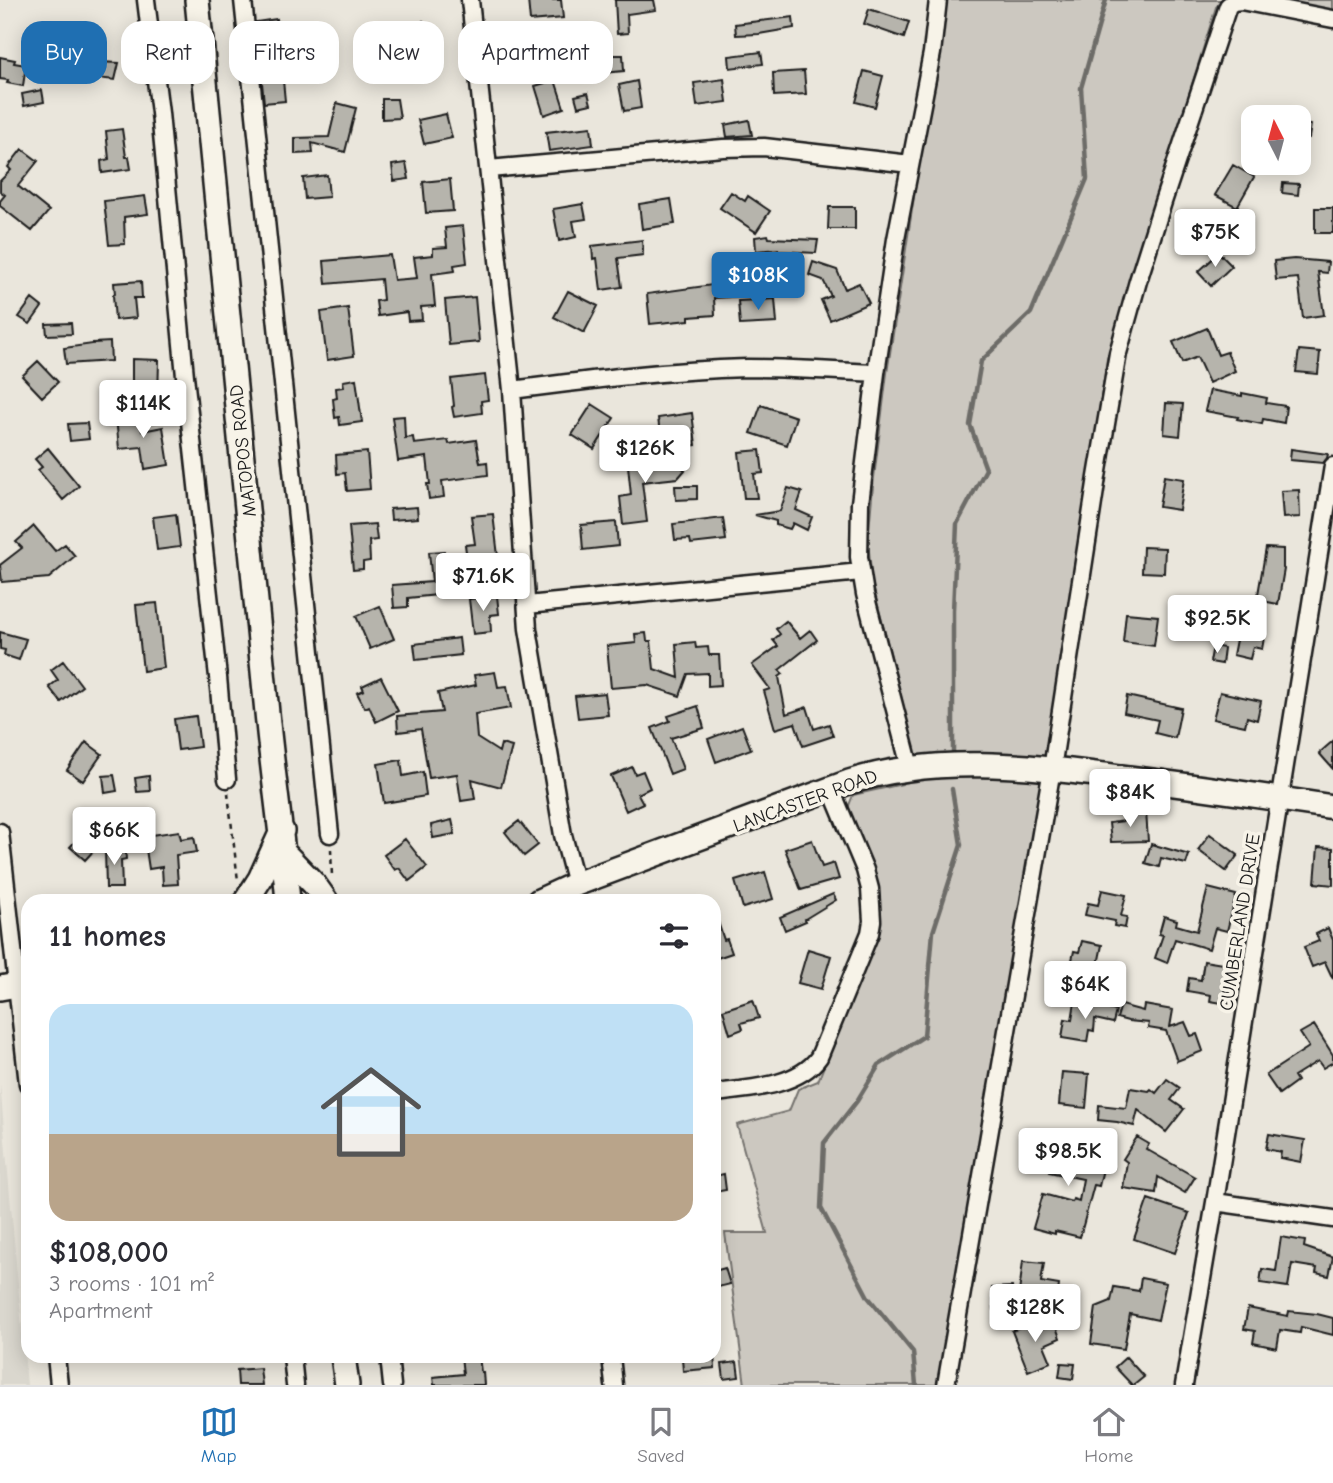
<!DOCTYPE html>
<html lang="en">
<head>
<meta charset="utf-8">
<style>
  :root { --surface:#fff; --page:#f7f7f7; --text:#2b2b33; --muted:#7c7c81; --line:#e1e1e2; --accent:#1f6fb2 }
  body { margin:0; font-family:"Comic Neue",sans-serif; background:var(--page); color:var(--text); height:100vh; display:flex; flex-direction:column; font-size:26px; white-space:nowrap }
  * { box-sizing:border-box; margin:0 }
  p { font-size:23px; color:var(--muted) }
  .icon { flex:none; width:38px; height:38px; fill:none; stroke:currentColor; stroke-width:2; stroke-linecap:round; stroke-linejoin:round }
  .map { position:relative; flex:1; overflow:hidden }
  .sheet { position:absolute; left:21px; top:894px; width:700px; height:469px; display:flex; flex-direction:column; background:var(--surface); border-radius:21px; box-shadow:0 4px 18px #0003 }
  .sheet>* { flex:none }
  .banner { position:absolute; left:21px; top:21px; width:700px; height:63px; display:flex; gap:14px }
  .needle { width:46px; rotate:354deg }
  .buttons { position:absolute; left:1241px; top:105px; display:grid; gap:14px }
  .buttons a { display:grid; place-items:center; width:70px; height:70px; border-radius:14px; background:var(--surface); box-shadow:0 4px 18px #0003; font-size:35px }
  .price { position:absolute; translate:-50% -60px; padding:0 16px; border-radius:7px; background:#fff; color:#222; font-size:23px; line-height:46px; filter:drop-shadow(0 2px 4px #0008) }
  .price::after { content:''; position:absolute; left:50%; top:42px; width:21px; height:16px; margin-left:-10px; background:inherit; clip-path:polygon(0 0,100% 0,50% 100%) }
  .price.selected { background:var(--accent); color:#fff }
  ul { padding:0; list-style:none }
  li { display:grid; align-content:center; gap:14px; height:371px; padding:0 28px }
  li span { display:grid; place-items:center; height:217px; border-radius:21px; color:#555 }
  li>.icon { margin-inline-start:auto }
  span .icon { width:126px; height:126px; fill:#fffc; stroke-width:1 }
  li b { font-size:30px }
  h2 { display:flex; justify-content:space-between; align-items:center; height:84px; padding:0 28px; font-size:30px }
  .pill { padding:0 24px; border-radius:21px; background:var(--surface); box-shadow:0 4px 18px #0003; font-size:24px; line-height:63px }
  .pill.selected { background:var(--accent); color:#fff }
  .tabs { display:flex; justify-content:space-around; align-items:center; height:98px; border-top:2px solid var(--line); background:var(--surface); font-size:19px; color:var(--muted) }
  .tabs a { display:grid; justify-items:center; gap:4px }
  .tabs .selected { color:var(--accent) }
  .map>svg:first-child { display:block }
  .built { fill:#dad7ce }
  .green { fill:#ccc8c0; stroke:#74726e; stroke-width:2 }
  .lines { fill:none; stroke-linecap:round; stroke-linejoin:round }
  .stream { stroke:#6d6c68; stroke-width:4.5 }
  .building { fill:#b6b4ac; stroke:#1c1c1c; stroke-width:2 }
  .street-casing { stroke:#1c1c1c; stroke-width:21 }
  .secondary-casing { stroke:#1c1c1c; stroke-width:28 }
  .path { stroke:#1c1c1c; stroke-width:2.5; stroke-dasharray:5 5; stroke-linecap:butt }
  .street { stroke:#f7f3e8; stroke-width:16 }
  .secondary { stroke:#f7f3e8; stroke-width:23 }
  .labels { text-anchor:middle; stroke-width:7; stroke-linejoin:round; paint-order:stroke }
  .street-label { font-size:19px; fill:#1c1c1c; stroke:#f7f3e8 }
</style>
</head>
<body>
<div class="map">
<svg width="1333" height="1385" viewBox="0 0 1333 1385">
  <rect width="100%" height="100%" fill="#eae6dc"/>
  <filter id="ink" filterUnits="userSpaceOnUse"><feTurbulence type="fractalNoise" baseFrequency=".0143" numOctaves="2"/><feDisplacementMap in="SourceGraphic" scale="14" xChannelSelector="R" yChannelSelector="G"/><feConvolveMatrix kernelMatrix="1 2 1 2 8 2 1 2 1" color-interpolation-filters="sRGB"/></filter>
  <g filter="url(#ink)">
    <path class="built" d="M0 1084 27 1385H0Z"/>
    <path class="green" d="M947 0H1223L1216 7 1107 359 1045 760 943 1385H745L725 1233H767L737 1125 789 1111 798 1089 818 1081 878 932C884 886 865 849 848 808L853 795 902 784 917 759 872 582 868 541 873 486 887 373 919 164 941 53Z
      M1272 0H1333V11Z"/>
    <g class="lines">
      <path class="stream" d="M953 753V610L957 524 986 469 970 425 981 361 1031 313 1087 179 1081 88 1106 0
        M916 1385 913 1352 868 1297 821 1208 824 1143 857 1101 879 1065 924 1036 933 932 961 845 952 789"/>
    </g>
    <path class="building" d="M528 0H561L563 18 530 21Z
      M615 0H654L656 10 627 14 628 33 617 34Z
      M869 9 909 22 904 38 864 24Z
      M793 17 794 28 759 34 736 35 735 24Z
      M277 19 285 101 264 103 256 22Z
      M423 21 442 40 432 50 413 31Z
      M575 45 578 76 546 79 545 65 552 64 551 48Z
      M95 49 98 62 119 63 115 80 87 77 79 80 77 70 84 66 78 52Z
      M761 52 763 64 730 68 729 56Z
      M602 55H623L624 71 603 73Z
      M0 57 15 60 14 63 26 65 23 86 7 83 8 80 0 79Z
      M804 71 806 94 774 96 773 73Z
      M864 71 883 76 875 107 856 102Z
      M724 79 727 102 697 106 694 83Z
      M555 80 564 108 544 115 535 86Z
      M637 81 641 108 624 111 619 85Z
      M42 90 44 102 24 106 22 94Z
      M588 93 591 104 578 107 575 96Z
      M382 99H397L400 118 382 119Z
      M337 103 356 108 345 152 312 143 313 153 295 154V138L329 137Z
      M446 114 452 138 424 144 418 120Z
      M749 120 752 135 727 137 725 125Z
      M1298 123 1311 125 1309 138 1298 137Z
      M591 127 593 145 549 151 546 132Z
      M122 129 126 157H129L131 169 102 173 101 161 109 159 106 131Z
      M22 149 38 161 18 186 49 211 32 231 0 206V201L5 195 0 191V181L11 170 8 167Z
      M406 163 409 179 394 181 392 165Z
      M1233 165 1254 177 1237 207 1215 195Z
      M327 175 329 197 305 199 303 178Z
      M450 179 453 211 426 213 423 182Z
      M1283 183 1299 184 1298 195 1282 193Z
      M731 192 745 201 748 196 770 211 756 232 720 208Z
      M145 196 148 214 124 217 125 244 109 245 104 201Z
      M671 199 675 224 642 229 639 204Z
      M583 204 586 219 573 221 576 237 559 241 553 209Z
      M829 207H855V229H828Z
      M1315 208H1333V233H1315Z
      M463 226 467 263 454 265 455 271 432 274 435 306 421 307 422 320 408 321 407 312 378 316 376 301 383 300 381 279 326 284 324 261 390 255 394 280 417 278 414 257 433 255V248L447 247 445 228Z
      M768 235 769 238 818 240 816 253 778 251V249L756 251 755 237Z
      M642 240 643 255 618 258 622 287 601 290 597 258 593 259 592 246Z
      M1219 253 1232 266 1211 286 1198 272Z
      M1294 259 1328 262 1327 273 1318 272 1324 315 1303 318 1298 278 1276 280 1274 261Z
      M813 262 837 270 845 289 859 283 869 303 830 320 821 300 831 296 823 280 809 275Z
      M744 266 746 296 714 298 715 315 689 317V320L650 324 647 294 720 284 719 267Z
      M141 281 142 298H134L136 318 115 320 113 295 115 294 114 283Z
      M568 291 598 306 584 333 554 317Z
      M475 297 479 342 449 345 445 300Z
      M32 299 42 307 30 324 19 317Z
      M775 299 777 323 740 325 738 301Z
      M348 308 354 356 327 360 321 312Z
      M71 323 72 334 47 335 46 324Z
      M1207 328 1218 355 1227 352 1235 371 1209 383 1197 357 1182 363 1173 342Z
      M110 342 111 361 66 364 64 348 93 344V343Z
      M1299 350 1320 352 1318 374 1296 372Z
      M132 359 159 360 158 398 132 397Z
      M38 361 58 382 42 397 22 376Z
      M485 375 488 400 481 401 482 413 454 417 452 407 454 406 451 379Z
      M356 379 362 422 340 425 339 417 335 418 333 399 337 398 336 388 344 387 343 381Z
      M1210 390 1242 396V393L1267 398 1266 403 1286 406 1284 423 1263 419 1262 424 1237 419 1238 417 1205 411Z
      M1166 403 1183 404 1180 436 1164 434Z
      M592 404 614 418 594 449 572 435Z
      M761 405 796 417 787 445 751 433Z
      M140 413 142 431 163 427 169 465 145 469 142 447 119 449 116 417Z
      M692 413 696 445 662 449 658 418Z
      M404 416 405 438 413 437 414 444 448 440 449 444 476 440 480 463 487 462 488 475 442 481 444 497 429 499 427 484H430L427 457 398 461 392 417Z
      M87 423 89 439 70 441 68 424Z
      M48 448 79 486 63 500 38 470 42 467 35 459Z
      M1291 449 1328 454 1327 458 1323 463 1290 460Z
      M760 450 763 473 754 474 757 498H744L739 452Z
      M662 451 685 470 678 478 642 482 647 522 623 525 620 497 631 495 627 456 637 455 638 463 664 461Z
      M367 452 370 489 347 491 345 473 337 474 336 455Z
      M1164 476 1184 479 1179 510 1159 507Z
      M675 486H697V499L676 500Z
      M788 488 802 492 796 510 812 517 807 530 793 523 790 529 776 525V521L755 515 780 511Z
      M1299 490 1300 517 1283 518 1281 491Z
      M417 507 418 518 391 520 390 509Z
      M176 514 180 547 157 550 153 517Z
      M493 514 498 556 467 559 465 545 475 544 471 516Z
      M723 518 726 540 691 544 690 539 675 540 673 524Z
      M616 522 618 546 583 550 581 525Z
      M375 524 377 540 369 541 370 561 363 562V569L353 570 349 526Z
      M34 526 55 551 65 544 75 556 49 578 2 582 0 565 22 548 16 542Z
      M1143 547 1165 548 1164 573 1142 572Z
      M1266 548 1283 549V568L1284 569 1278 604 1257 600Z
      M444 551 447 578 466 576 468 592 408 598V607L394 608 392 585 432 582 429 552Z
      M497 596 499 614 490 615 491 632 473 634 469 599Z
      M157 603 164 668 143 671 136 605Z
      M380 606 394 639 370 649 356 616Z
      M1126 613 1158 616 1154 646 1123 642Z
      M1241 614 1262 618 1259 630 1265 632 1262 649 1253 647 1250 659 1233 655Z
      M786 621 800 638 810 630 817 640 779 670 783 674 779 677 786 714 807 707 814 729 829 724 833 736 803 746 795 723 775 729 764 691 770 689 752 665 778 646 773 640 780 634 776 629Z
      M0 632 26 639 19 660 4 655 5 650 0 649Z
      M646 633 647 641H651L654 669 679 678 676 644 695 642 696 648 708 647 709 655H719L721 685 708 686V673L688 674 680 696 647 685 611 688 607 646 636 643 635 634Z
      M459 638 461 655 416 660 414 644Z
      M1213 646 1224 648 1222 664 1210 662Z
      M63 661 82 686 61 702 49 687 58 680 51 670Z
      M495 672 498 687 507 686 511 708 475 714 477 738 499 752 501 744 512 747 501 787 472 779 475 799 461 801 457 774 429 778 421 729 398 732 397 716 442 712 438 693 476 685 474 675Z
      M381 677 398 711 376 722 369 706 365 708 357 693 364 690 362 686Z
      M1220 692 1261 701 1257 720 1247 717 1245 726 1213 719Z
      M605 693 608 715 578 718 575 696Z
      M1127 696 1181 708 1175 738 1155 733 1158 720 1124 713Z
      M698 706 704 728 671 738 683 769 670 774 652 728 670 721 668 716Z
      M196 716 200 747 178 750 174 719Z
      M742 726 751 749 716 762 708 739Z
      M1333 741V769L1319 753Z
      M86 742 102 754 83 781 67 770Z
      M401 760 403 776 423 772 426 796 384 803 378 764Z
      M632 767 635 774 643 771 650 788 638 794 643 803 626 811 611 776Z
      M114 775 117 791 105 793 103 776Z
      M149 776 150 791 137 792 135 778Z
      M1146 811 1148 841 1111 842 1109 823 1132 820 1131 812Z
      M452 820 455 834 433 838 431 825Z
      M519 821 538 845 524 856 505 832Z
      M92 823 107 836 85 860 70 847Z
      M179 831 181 839 194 837 197 852 176 855 178 884 163 885 162 867 149 869 144 836Z
      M1210 834 1238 855 1226 871 1198 850Z
      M405 839 427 867 409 881 399 868 395 870 384 855Z
      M812 840 822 867 834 863 839 879 801 890 785 849Z
      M1151 844 1189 855 1186 864 1161 858 1159 867 1145 863Z
      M125 847 126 859 121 860 122 888H106L105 849Z
      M1318 847 1333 848V885L1315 883Z
      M765 872 773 899 743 908 735 881Z
      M1208 888 1236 895 1227 931 1215 928 1209 949 1175 939 1167 963 1155 958 1163 935 1159 934 1164 916 1177 920 1176 925 1197 931Z
      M1102 890 1126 895 1121 916 1127 917 1125 928 1114 926 1115 921 1085 915 1088 903 1098 905Z
      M833 894 836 900 805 919 806 921 785 930 780 917Z
      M714 916H716L724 940 727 939 732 953 714 959Z
      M1328 928 1333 940V979L1325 962 1312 967 1304 947 1319 941 1316 934Z
      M1082 941 1102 945 1095 979 1075 976 1077 966 1071 965 1074 951 1079 952Z
      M808 949 831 956 821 989 798 983Z
      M1204 961 1229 965 1224 992H1230L1228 1004 1210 1001 1211 995 1187 991 1189 978 1201 980Z
      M753 1000 759 1018 741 1023 743 1029 730 1034 723 1010Z
      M1075 1002 1097 1006 1116 1011 1113 1023 1095 1019 1094 1031 1089 1030 1087 1042 1062 1038 1065 1019 1072 1020Z
      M1121 1005 1143 1011 1144 1005 1173 1010 1170 1027 1185 1022 1191 1036 1197 1034 1203 1051 1177 1061 1166 1031 1148 1028 1149 1023 1128 1021 1117 1018Z
      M1314 1025 1333 1055V1062L1323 1068 1318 1061 1294 1076 1297 1081 1279 1094 1266 1075 1309 1047 1300 1033Z
      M1062 1072 1089 1074 1086 1108 1059 1105Z
      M1167 1079 1180 1088 1171 1100 1184 1109 1166 1132 1138 1110 1134 1126 1117 1122 1098 1120 1099 1105 1126 1108 1130 1088 1149 1091 1151 1089 1156 1093Z
      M1269 1134 1305 1140 1301 1162 1280 1158 1281 1152 1266 1149Z
      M1056 1136 1089 1143 1085 1165 1103 1169 1099 1186 1094 1185 1080 1237 1055 1231V1234L1033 1228 1043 1194 1072 1202 1073 1199 1079 1201 1083 1179 1049 1172 1051 1163 1042 1161 1045 1147 1054 1149Z
      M1137 1137 1149 1144 1146 1149 1195 1177 1185 1193 1158 1177 1156 1193 1123 1188 1127 1162 1123 1159Z
      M724 1174 726 1190 714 1192V1176Z
      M1148 1199 1189 1213 1175 1253 1134 1239Z
      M1281 1237 1305 1241 1304 1247 1333 1257 1329 1276 1316 1273 1317 1268 1292 1264 1288 1287 1260 1283 1262 1269 1276 1271Z
      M1023 1261 1044 1263 1041 1282 1059 1285 1057 1300 1043 1298V1296L1019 1293Z
      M725 1268 730 1284 714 1288V1271Z
      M1141 1278 1166 1283 1158 1320 1130 1314 1124 1349 1091 1344 1096 1307 1111 1301 1114 1287 1139 1291Z
      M1012 1287 1014 1309 994 1310 992 1288Z
      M1248 1308 1288 1316 1289 1311 1317 1314 1333 1318V1335L1301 1327 1300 1333 1280 1330 1277 1348 1253 1343 1255 1331 1244 1329Z
      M1038 1321 1041 1329 1055 1324 1060 1338 1044 1345 1051 1362 1028 1371 1012 1331Z
      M714 1355 715 1368 683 1371 682 1358Z
      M461 1356H479L481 1372H483L484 1385H434L433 1377 463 1374Z
      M1126 1357 1144 1377 1134 1385H1132L1115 1367Z
      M737 1362 739 1377 724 1379 722 1364Z
      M1061 1363 1075 1364 1073 1379 1059 1377Z
      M260 1368 262 1385H238L237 1370Z"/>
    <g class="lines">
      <g class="street-casing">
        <path id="street" d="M146 0 160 113 185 376 218 677 227 779
          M243 0 330 834
          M470 0 512 390 528 629 563 835 576 884
          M489 169 723 148 764 147 910 164
          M512 390C590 380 668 370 747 368 790 368 833 371 876 373
          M527 605 861 572
          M910 767 865 594 859 557 860 503 876 373 896 239 932 53 938 0
          M0 832 28 1084
          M714 1093C747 1089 798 1087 819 1057L870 933 872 921 870 889 865 870 831 789
          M1215 1202 1333 1219
          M56 1356 59 1385
          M292 1356 295 1385
          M389 1356 392 1385
          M611 1356 614 1385
          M946 1385 1052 769 1097 477 1118 353 1138 281 1163 202 1228 6 1233 2 1241 1 1333 19
          M1184 1385 1215 1202 1333 466"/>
      </g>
      <g class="secondary-casing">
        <path id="secondary" d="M197 0C221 244 246 488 269 733 275 789 283 845 288 901
          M284 853 314 884 326 901
          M246 901 260 879 282 831
          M539 901 576 884 849 782C937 754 1031 766 1121 777 1192 786 1262 796 1333 807
          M0 988 28 983
          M343 1356 347 1385"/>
      </g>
      <path class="path" d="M228 793 238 881
        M331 849 332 877"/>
      <use href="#street" class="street"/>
      <use href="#secondary" class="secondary"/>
    </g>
  </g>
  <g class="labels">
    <g class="street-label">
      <text transform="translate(242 451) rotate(-96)" y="7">MATOPOS ROAD</text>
      <text transform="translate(805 800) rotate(-20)" y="7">LANCASTER ROAD</text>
      <text transform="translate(1239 922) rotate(-81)" y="7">CUMBERLAND DRIVE</text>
    </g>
  </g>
</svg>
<div class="buttons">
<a><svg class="needle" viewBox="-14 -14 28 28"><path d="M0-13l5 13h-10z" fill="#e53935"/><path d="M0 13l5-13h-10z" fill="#7c7c81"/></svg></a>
</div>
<b class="price" style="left:1215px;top:269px">$75K</b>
<b class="price selected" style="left:758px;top:312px">$108K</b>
<b class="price" style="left:143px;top:440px">$114K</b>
<b class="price" style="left:645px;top:485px">$126K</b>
<b class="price" style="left:483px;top:613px">$71.6K</b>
<b class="price" style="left:1217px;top:655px">$92.5K</b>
<b class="price" style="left:1130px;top:829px">$84K</b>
<b class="price" style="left:114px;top:867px">$66K</b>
<b class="price" style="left:1085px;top:1021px">$64K</b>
<b class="price" style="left:1068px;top:1188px">$98.5K</b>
<b class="price" style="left:1035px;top:1344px">$128K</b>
<div class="banner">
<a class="pill selected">Buy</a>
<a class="pill">Rent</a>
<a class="pill">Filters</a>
<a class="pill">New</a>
<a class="pill">Apartment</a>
</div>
<section class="sheet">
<h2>11 homes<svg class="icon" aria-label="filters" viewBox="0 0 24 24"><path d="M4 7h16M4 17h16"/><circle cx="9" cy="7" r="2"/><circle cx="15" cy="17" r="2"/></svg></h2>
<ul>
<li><span style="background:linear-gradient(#bfe0f5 60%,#b9a48a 0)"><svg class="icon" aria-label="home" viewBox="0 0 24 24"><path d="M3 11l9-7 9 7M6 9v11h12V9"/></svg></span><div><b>$108,000</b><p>3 rooms · 101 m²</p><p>Apartment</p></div></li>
</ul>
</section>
</div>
<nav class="tabs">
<a class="selected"><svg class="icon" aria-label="map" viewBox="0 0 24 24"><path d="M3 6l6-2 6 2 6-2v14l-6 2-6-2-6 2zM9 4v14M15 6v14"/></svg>Map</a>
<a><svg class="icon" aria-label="saved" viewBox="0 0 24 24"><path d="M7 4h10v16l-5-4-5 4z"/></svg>Saved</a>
<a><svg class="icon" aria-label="home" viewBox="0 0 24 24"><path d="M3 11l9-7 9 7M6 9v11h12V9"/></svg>Home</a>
</nav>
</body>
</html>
